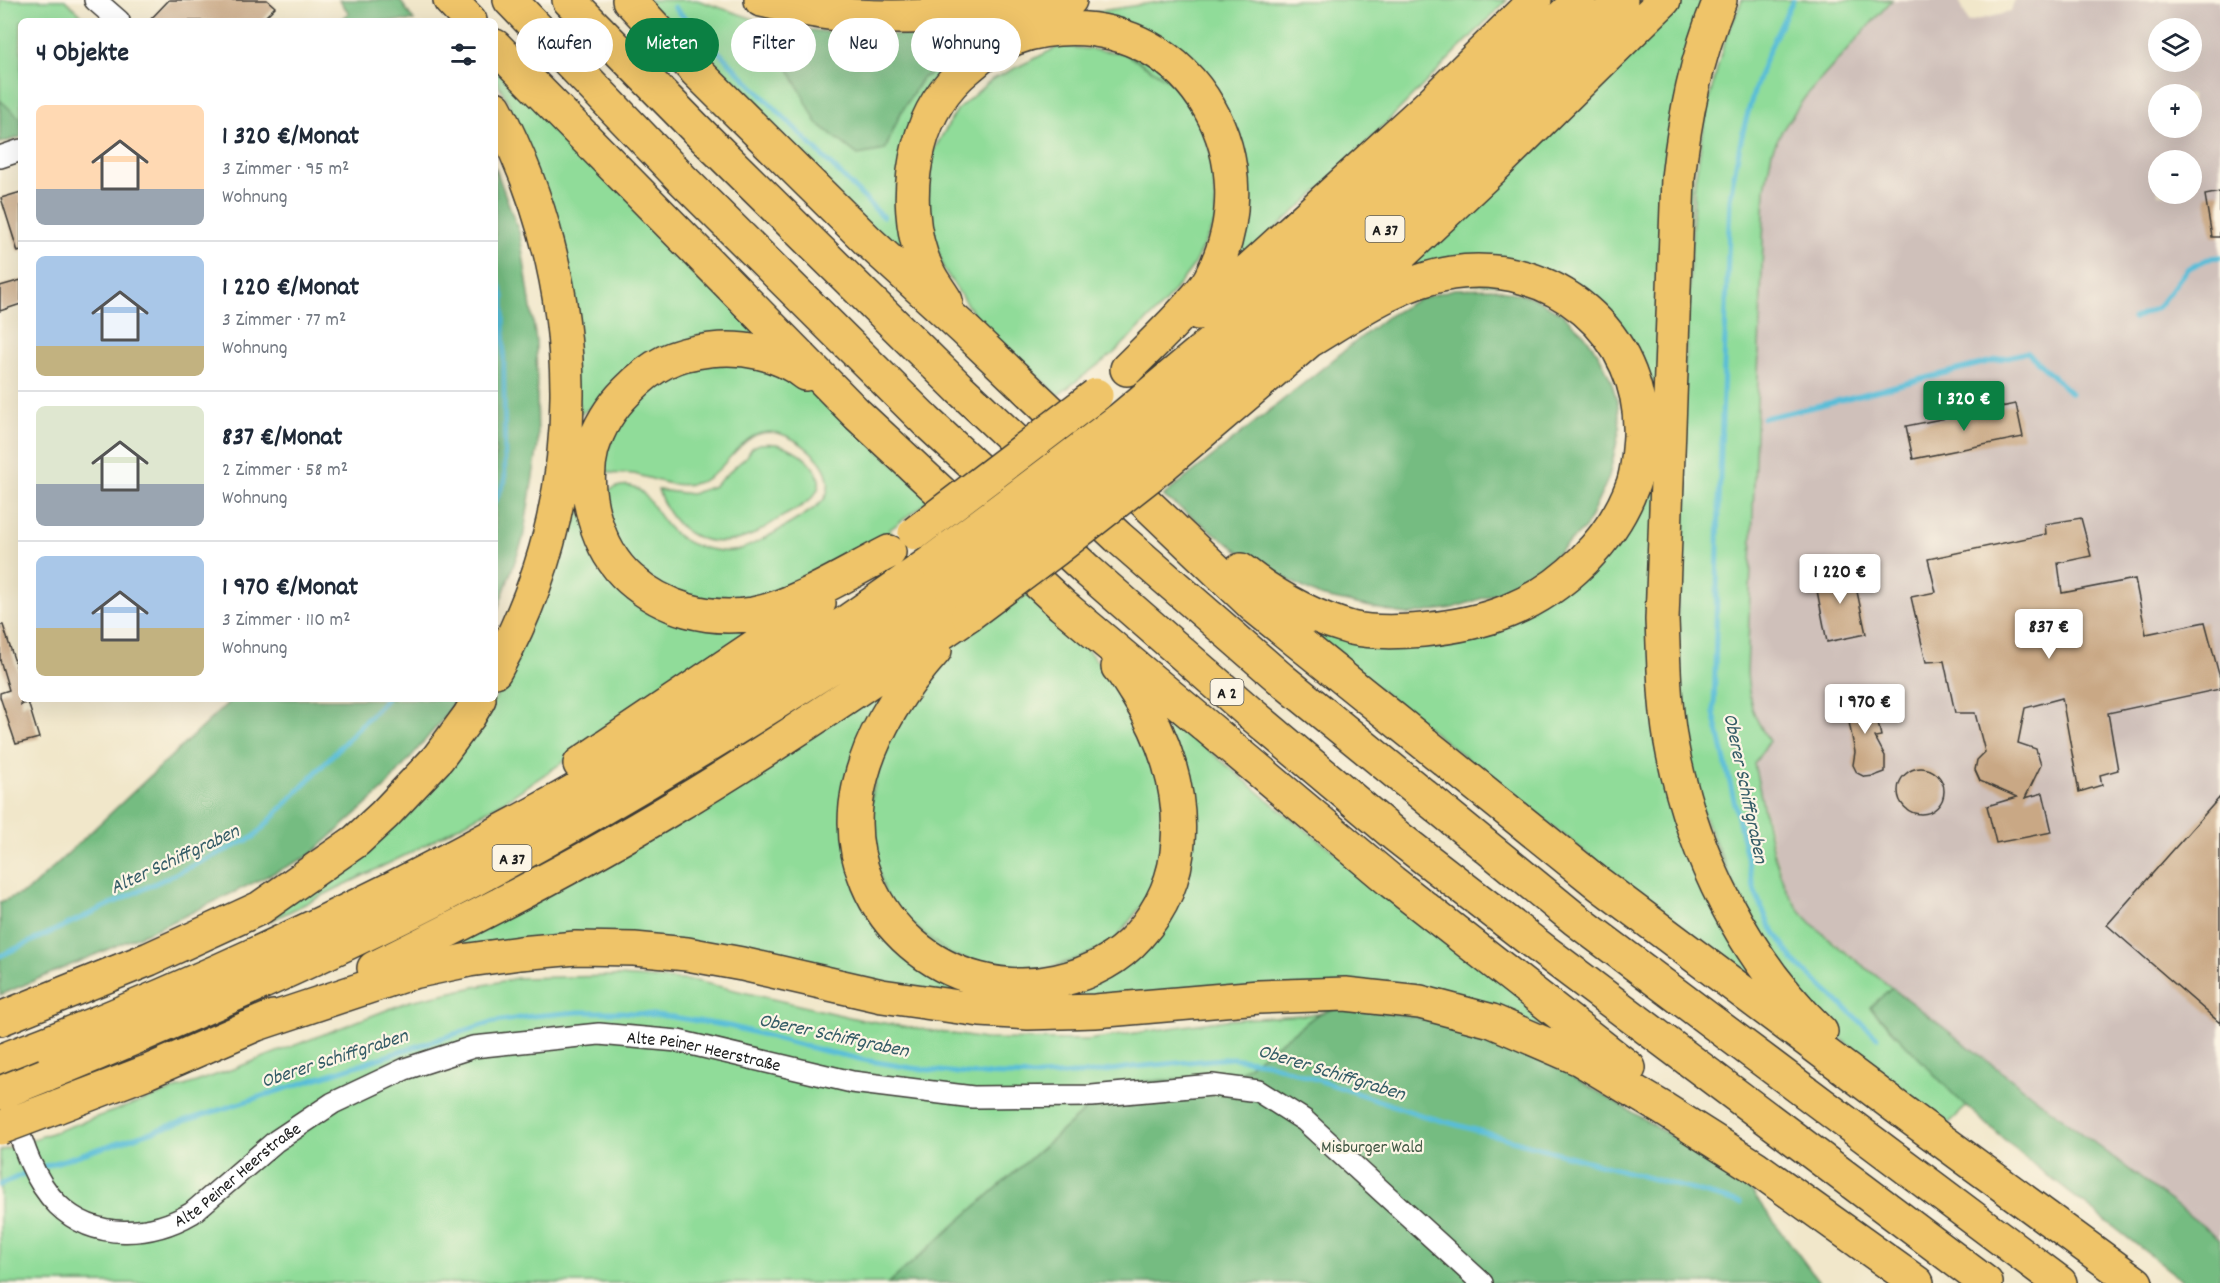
<!DOCTYPE html>
<html lang="de">
<head>
<meta charset="utf-8">
<style>
  :root { --surface:#fff; --page:#f6f6f7; --text:#1f2937; --muted:#747a83; --line:#e0e1e3; --accent:#0b8043 }
  body { margin:0; font-family:Dekko,sans-serif; background:var(--page); color:var(--text); height:100vh; display:flex; flex-direction:column; font-size:22px; white-space:nowrap }
  * { box-sizing:border-box; margin:0 }
  p { font-size:20px; color:var(--muted) }
  .icon { flex:none; width:33px; height:33px; fill:none; stroke:currentColor; stroke-width:2; stroke-linecap:round; stroke-linejoin:round }
  .map { position:relative; flex:1; overflow:hidden }
  .side { position:absolute; left:18px; top:18px; width:480px; height:684px; display:flex; flex-direction:column; background:var(--surface); border-radius:9px; box-shadow:0 6px 24px #0002 }
  .side>* { flex:none }
  .guide { position:absolute; left:516px; top:18px; width:570px; height:54px; display:flex; gap:12px }
  .fabs { position:absolute; left:2148px; top:18px; display:grid; gap:12px }
  .fabs a { display:grid; place-items:center; width:54px; height:54px; border-radius:50%; background:var(--surface); box-shadow:0 6px 24px #0002; font-size:30px }
  .price { position:absolute; translate:-50% -51px; padding:0 14px; border-radius:6px; background:#fff; color:#222; font-size:20px; line-height:39px; filter:drop-shadow(0 2px 3px #0008) }
  .price::after { content:''; position:absolute; left:50%; top:36px; width:18px; height:14px; margin-left:-9px; background:inherit; clip-path:polygon(0 0,100% 0,50% 100%) }
  .price.current { background:var(--accent); color:#fff }
  ul { padding:0; list-style:none }
  li { display:flex; align-items:center; gap:18px; height:150px; padding:0 18px }
  li+li { border-top:2px solid var(--line) }
  li span { display:grid; place-items:center; flex:none; width:168px; height:120px; border-radius:9px; color:#555 }
  li>.icon { margin-inline-start:auto }
  span .icon { width:72px; height:72px; fill:#fffc; stroke-width:1 }
  li b { font-size:26px }
  h2 { display:flex; justify-content:space-between; align-items:center; height:72px; padding:0 18px; font-size:26px }
  .tag { padding:0 21px; border-radius:27px; background:var(--surface); box-shadow:0 6px 24px #0002; font-size:21px; line-height:54px }
  .tag.current { background:var(--accent); color:#fff }
  .map>svg:first-child { display:block }
  .industrial { fill:#cfc0ba; fill-rule:evenodd }
  .green { fill:#90dc99; stroke:#567c5a; stroke-width:1.5 }
  .forest { fill:#74bc81; stroke:#486c4e; stroke-width:1.5 }
  .lines { fill:none; stroke-linecap:round; stroke-linejoin:round }
  .stream { stroke:#59bdd8; stroke-width:5 }
  .building { fill:#c9a885 }
  .street-casing { stroke:#3c3a36; stroke-width:24 }
  .highway-casing { stroke:#3c3a36; stroke-width:36 }
  .street { stroke:#fff; stroke-width:21 }
  .highway { stroke:#efc469; stroke-width:33 }
  .highway-bridge-casing { stroke:#3c3a36; stroke-width:36; stroke-linecap:butt }
  .highway-bridge { stroke:#efc469; stroke-width:33 }
  .labels { text-anchor:middle; stroke-width:4.5; stroke-linejoin:round; paint-order:stroke }
  .shield { fill:#fcf5e5; stroke:#5f5d58; stroke-width:1.5 }
  .shield-label { font-size:16px; font-weight:bold; fill:#1c1c1c }
  .street-label { font-size:18px; fill:#1c1c1c; stroke:#fcf5e5 }
  .park-label { font-size:18px; fill:#3f5642; stroke:#fcf5e5 }
  .water-label { font-size:20px; font-style:italic; fill:#345c67; stroke:#fcf5e5 }
</style>
</head>
<body>
<div class="map">
<svg width="2220" height="1283" viewBox="0 0 2220 1283">
  <rect width="100%" height="100%" fill="#fcf5e5"/>
  <filter id="ink" filterUnits="userSpaceOnUse"><feTurbulence type="fractalNoise" baseFrequency=".0167" numOctaves="2"/><feDisplacementMap in="SourceGraphic" scale="12" xChannelSelector="R" yChannelSelector="G"/><feConvolveMatrix kernelMatrix="1 2 1 2 8 2 1 2 1" color-interpolation-filters="sRGB"/></filter>
  <filter id="wash" filterUnits="userSpaceOnUse"><feTurbulence type="fractalNoise" baseFrequency=".008" numOctaves="4" result="noise"/><feDisplacementMap in="SourceGraphic" scale="24" xChannelSelector="R" yChannelSelector="G"/><feGaussianBlur stdDeviation="1.35" result="paint"/><feColorMatrix in="noise" values="0 0 0 0 0 0 0 0 0 0 0 0 0 0 0 0 0 1.4 0 .05"/><feComposite in="paint" operator="in"/></filter>
  <g filter="url(#wash)">
    <rect width="100%" height="100%" fill="#f1e7ca"/>
    <path class="industrial" d="M1892 0H1959L1968 22 2011 12 2014 0H2220V1239L1892 988 1813 925 1799 908 1787 890 1776 857 1754 764 1769 741 1754 717 1750 706 1747 673 1765 189 1772 151 1781 132 1805 97ZM2158 28H2192V62H2158ZM2158 94H2192V128H2158ZM2158 160H2192V194H2158Z"/>
    <path class="green" d="M0 0H65L88 21H21V137L0 143Z
      M640 0H697L775 26V42L885 150 899 116 922 78 971 54 964 36 988 29 1170 0H1507L1327 183 1240 260 1246 207 1226 117 1079 23 933 95 920 280Z
      M1672 0H1711L1700 29 1663 742 1804 1025 1304 630 1524 613 1651 455 1577 288 1392 280Z
      M1742 0H1892L1805 97 1781 132 1772 151 1765 189 1747 673C1750 706 1751 712 1769 741L1754 764C1764 805 1769 852 1787 890 1804 927 1860 962 1892 988L1870 1008 1967 1106 1947 1125 1848 1045 1796 992 1734 885 1696 798 1677 690 1678 490 1695 179 1708 104 1723 46Z
      M1060 46 1124 53 1175 84 1199 117 1212 157 1216 220 1193 266 1164 304 1114 353 1058 395 979 323 943 268 926 205 933 151 957 110 991 80Z
      M495 56 790 355 755 344 603 398 581 414 509 104 495 78Z
      M689 362 776 367 821 396 932 499 889 530 892 536 814 587 760 607 673 597 617 551 602 494C644 468 648 508 671 530 684 543 698 548 715 550 723 552 730 552 738 550 753 546 816 511 824 499 833 485 827 469 817 458 801 441 775 424 752 437 731 449 721 477 696 483 674 489 655 479 634 474 621 472 610 478 602 466L624 406Z
      M759 444C769 443 777 443 786 447 801 452 827 474 817 491 810 504 792 511 780 518 771 524 762 530 752 535 708 553 673 534 658 490L691 494 714 486 747 456 752 448Z
      M574 492 604 567 763 626 736 647 503 802 412 852 270 921 495 699 531 622Z
      M1028 593 1084 646 1129 699 1168 792 1161 880 1109 948 1024 976 935 950 886 897 866 826 882 750 938 659 966 634Z
      M887 686 858 879 998 994 1159 922 1167 715 1279 809 1577 1039 1535 1025 1152 997 971 1001 766 961 406 965Z
      M617 976 696 981 858 1019 984 1039 1087 1040 1226 1020 1318 1014 1235 1076 1116 1083 889 1283H0V1151L233 1069 410 1001 517 978Z"/>
    <path class="forest" d="M339 0H400L414 21H340L349 13Z
      M775 26 848 34 964 36 971 54 922 78 899 116 885 150 858 155 817 123 775 42Z
      M0 100 21 119V137L0 143Z
      M495 167 520 235 536 341 538 445 523 539 495 616Z
      M1492 288 1532 297 1561 313 1584 334 1599 355 1611 380 1618 404 1620 428 1609 477 1586 527 1532 576 1498 593 1453 608 1407 615 1320 596 1260 566 1163 496 1385 318 1418 299 1454 289Z
      M232 699H455L448 713 384 789 309 856 172 922 0 995V902L28 891Z
      M1892 988 2220 1239V1283H2186L2030 1162 1955 1096 1870 1007Z
      M1343 1006 1483 1028 1570 1075 1652 1124 1745 1183 1820 1283H889L1116 1083 1235 1076 1318 1014Z"/>
    <g class="lines">
      <path class="stream" d="M1793 0C1783 21 1772 42 1764 63 1747 107 1737 153 1730 199L1719 503 1714 713 1755 892 1769 924 1795 962 1877 1037
        M674 7 883 217
        M495 272 503 296 505 481 495 502
        M2133 319 2158 307 2187 269 2210 258 2220 257
        M1763 418 1809 408 2027 352 2071 393
        M0 956 254 837 386 699
        M39 1168 489 1023 532 1016 579 1012H622L666 1016 729 1026 820 1050 864 1060 912 1068 968 1074 1040 1076 1091 1073 1133 1067 1233 1058 1268 1063 1421 1115 1740 1203
        M0 1185 30 1171"/>
    </g>
    <g id="blocks">
      <path class="building" d="M169 0H267L275 7 261 21H149Z
        M21 192V251L18 252 1 198Z
        M2220 192V237H2212L2205 195Z
        M21 280V304L0 311V286Z
        M2016 404 2023 437 1913 459 1906 426Z
        M2081 518 2091 556 2058 563 2062 593 2135 579 2146 634 2205 622 2220 678V689L2108 713 2118 770 2100 775 2102 785 2079 792 2062 698 2025 708 2018 743 2036 749 2041 765 2025 798 2043 793 2052 832 1996 843 1987 806 2017 797 1980 781 1975 770 1977 760 1985 752 1975 713H1955L1944 661 1926 662 1911 597 1936 592 1928 559 2046 534 2045 524Z
        M1852 568 1866 634 1827 642 1814 575Z
        M0 625H3L21 681V705L28 702 39 738 16 744 0 697V693L9 690 0 660Z
        M1871 691 1881 736 1875 737 1885 756V772L1874 776 1865 777 1857 773 1853 765 1855 752 1845 702 1852 701 1851 695Z
        M1898 791a23 23 0 1 1 46 0a23 23 0 1 1-46 0Z
        M2220 797V1023L2107 925Z"/>
    </g>
  </g>
  <g filter="url(#ink)">
    <use href="#blocks" fill-opacity="0" stroke="#3c3a36" stroke-width="1.5"/>
    <g class="lines">
      <g class="street-casing">
        <g id="street">
          <path d="M95 0 119 21"/>
          <path d="M0 157 21 150"/>
          <path id="s1" d="M12 1110C22 1143 33 1180 58 1205 95 1241 151 1237 192 1213L276 1141 333 1103 405 1069 473 1047 599 1034 678 1041 852 1082 973 1097 1092 1096 1212 1085 1258 1091 1304 1120 1482 1283"/>
        </g>
      </g>
      <g class="highway-casing">
        <path id="highway" d="M450 0 470 21
          M510 0 682 179 926 421 1088 571 1249 712 1395 835 1547 953 1986 1283
          M569 0 701 134 960 389 1118 537 1280 678 1575 919 2060 1283
          M629 0 696 71 868 241 964 329 1255 607 1599 884 1911 1118 2136 1283
          M761 0C792 7 824 14 856 16 927 20 1000 12 1070 0
          M1720 0C1696 59 1685 116 1678 178L1662 620C1664 664 1664 709 1673 753 1694 856 1744 958 1821 1032
          M495 46 857 414 1062 605 1392 882 1629 1068
          M495 108C588 285 594 494 495 671
          M946 301C941 292 934 284 929 274 910 235 908 188 919 146 927 115 944 87 969 67 994 44 1025 31 1059 29 1195 19 1272 164 1210 279 1206 287 1199 294 1193 301 1173 325 1149 347 1127 369
          M1198 313 1231 286 1429 105 1535 0
          M805 374C780 353 742 346 710 350 674 354 653 364 627 391 611 407 599 426 592 449 581 491 597 550 630 579 664 609 708 621 753 614 796 606 849 572 889 552
          M1118 421 1257 304 1450 128 1579 0
          M1138 446 1283 322 1471 150 1621 0
          M1162 466 1309 341 1492 169 1664 0
          M1241 570C1274 596 1311 617 1351 628 1373 633 1401 632 1423 630 1452 627 1481 622 1508 611 1563 589 1613 540 1633 484 1638 469 1639 451 1640 436 1644 333 1552 258 1452 273 1400 281 1353 314 1309 341
          M935 650C896 694 863 745 856 805 844 916 949 1005 1057 981 1088 974 1117 960 1138 936 1162 909 1176 878 1178 842 1182 789 1164 737 1136 693 1130 684 1125 674 1118 667
          M580 764 819 603
          M374 968C474 918 575 867 671 809 772 749 870 681 968 615
          M0 1019 149 959 260 908 356 841 384 815 438 758 469 716 479 699
          M254 1025 413 972 469 960 520 953 576 948 634 949 687 954 742 964 882 996 980 1010 1028 1013 1095 1011 1259 997 1345 994 1420 1002 1492 1021 1580 1059 1662 1108 1755 1167 1917 1283
          M0 1061C264 961 518 832 757 682 817 644 875 602 933 561
          M45 1075C178 1021 309 964 437 899 615 807 785 700 951 588
          M56 1107 147 1072 273 1017"/>
      </g>
      <use href="#street" class="street"/>
      <use href="#highway" class="highway"/>
      <g class="highway-bridge-casing">
        <path id="highway-bridge" d="M915 533 1096 395
          M933 561 1118 421
          M951 588 1138 446
          M968 615 1055 550 1162 466
          M0 1093 45 1075
          M0 1128 56 1107"/>
      </g>
      <use href="#highway-bridge" class="highway-bridge"/>
    </g>
  </g>
  <g class="labels">
    <g class="shield">
      <rect x="1365.5" y="216" width="39" height="26" rx="4.5"/>
      <rect x="1210.5" y="679" width="33" height="26" rx="4.5"/>
      <rect x="492.5" y="845" width="39" height="26" rx="4.5"/>
    </g>
    <g class="shield-label">
      <text x="1385" y="235">A 37</text>
      <text x="1227" y="698">A 2</text>
      <text x="512" y="864">A 37</text>
    </g>
    <g class="street-label">
      <text dy="6" stroke="none"><textPath href="#s1" startOffset="814">Alte Peiner Heerstraße</textPath></text>
      <text dy="6" stroke="none"><textPath href="#s1" startOffset="310">Alte Peiner Heerstraße</textPath></text>
    </g>
    <g class="park-label">
      <text x="1372" y="1152">Misburger Wald</text>
    </g>
    <g class="water-label">
      <text transform="translate(1747 788) rotate(78)" y="7">Oberer Schiffgraben</text>
      <text transform="translate(174 858) rotate(-25)" y="7">Alter Schiffgraben</text>
      <text transform="translate(834 1034) rotate(12)" y="7">Oberer Schiffgraben</text>
      <text transform="translate(334 1057) rotate(-18)" y="7">Oberer Schiffgraben</text>
      <text transform="translate(1332 1071) rotate(17)" y="7">Oberer Schiffgraben</text>
    </g>
  </g>
</svg>
<div class="fabs">
<a><svg class="icon" aria-label="layers" viewBox="0 0 24 24"><path d="M12 4l9 5-9 5-9-5zM3 14l9 5 9-5"/></svg></a>
<a>+</a>
<a>−</a>
</div>
<b class="price current" style="left:1964px;top:432px">1 320 €</b>
<b class="price" style="left:1840px;top:605px">1 220 €</b>
<b class="price" style="left:2049px;top:660px">837 €</b>
<b class="price" style="left:1865px;top:735px">1 970 €</b>
<div class="guide">
<a class="tag">Kaufen</a>
<a class="tag current">Mieten</a>
<a class="tag">Filter</a>
<a class="tag">Neu</a>
<a class="tag">Wohnung</a>
</div>
<section class="side">
<h2>4 Objekte<svg class="icon" aria-label="filters" viewBox="0 0 24 24"><path d="M4 7h16M4 17h16"/><circle cx="9" cy="7" r="2"/><circle cx="15" cy="17" r="2"/></svg></h2>
<ul>
<li><span style="background:linear-gradient(#ffd9b3 70%,#9aa5b1 0)"><svg class="icon" aria-label="home" viewBox="0 0 24 24"><path d="M3 11l9-7 9 7M6 9v11h12V9"/></svg></span><div><b>1 320 €/Monat</b><p>3 Zimmer · 95 m²</p><p>Wohnung</p></div></li>
<li><span style="background:linear-gradient(#a9c7e8 75%,#c2b280 0)"><svg class="icon" aria-label="home" viewBox="0 0 24 24"><path d="M3 11l9-7 9 7M6 9v11h12V9"/></svg></span><div><b>1 220 €/Monat</b><p>3 Zimmer · 77 m²</p><p>Wohnung</p></div></li>
<li><span style="background:linear-gradient(#dfe7d0 65%,#9aa5b1 0)"><svg class="icon" aria-label="home" viewBox="0 0 24 24"><path d="M3 11l9-7 9 7M6 9v11h12V9"/></svg></span><div><b>837 €/Monat</b><p>2 Zimmer · 58 m²</p><p>Wohnung</p></div></li>
<li><span style="background:linear-gradient(#a9c7e8 60%,#c2b280 0)"><svg class="icon" aria-label="home" viewBox="0 0 24 24"><path d="M3 11l9-7 9 7M6 9v11h12V9"/></svg></span><div><b>1 970 €/Monat</b><p>3 Zimmer · 110 m²</p><p>Wohnung</p></div></li>
</ul>
</section>
</div>
</body>
</html>
